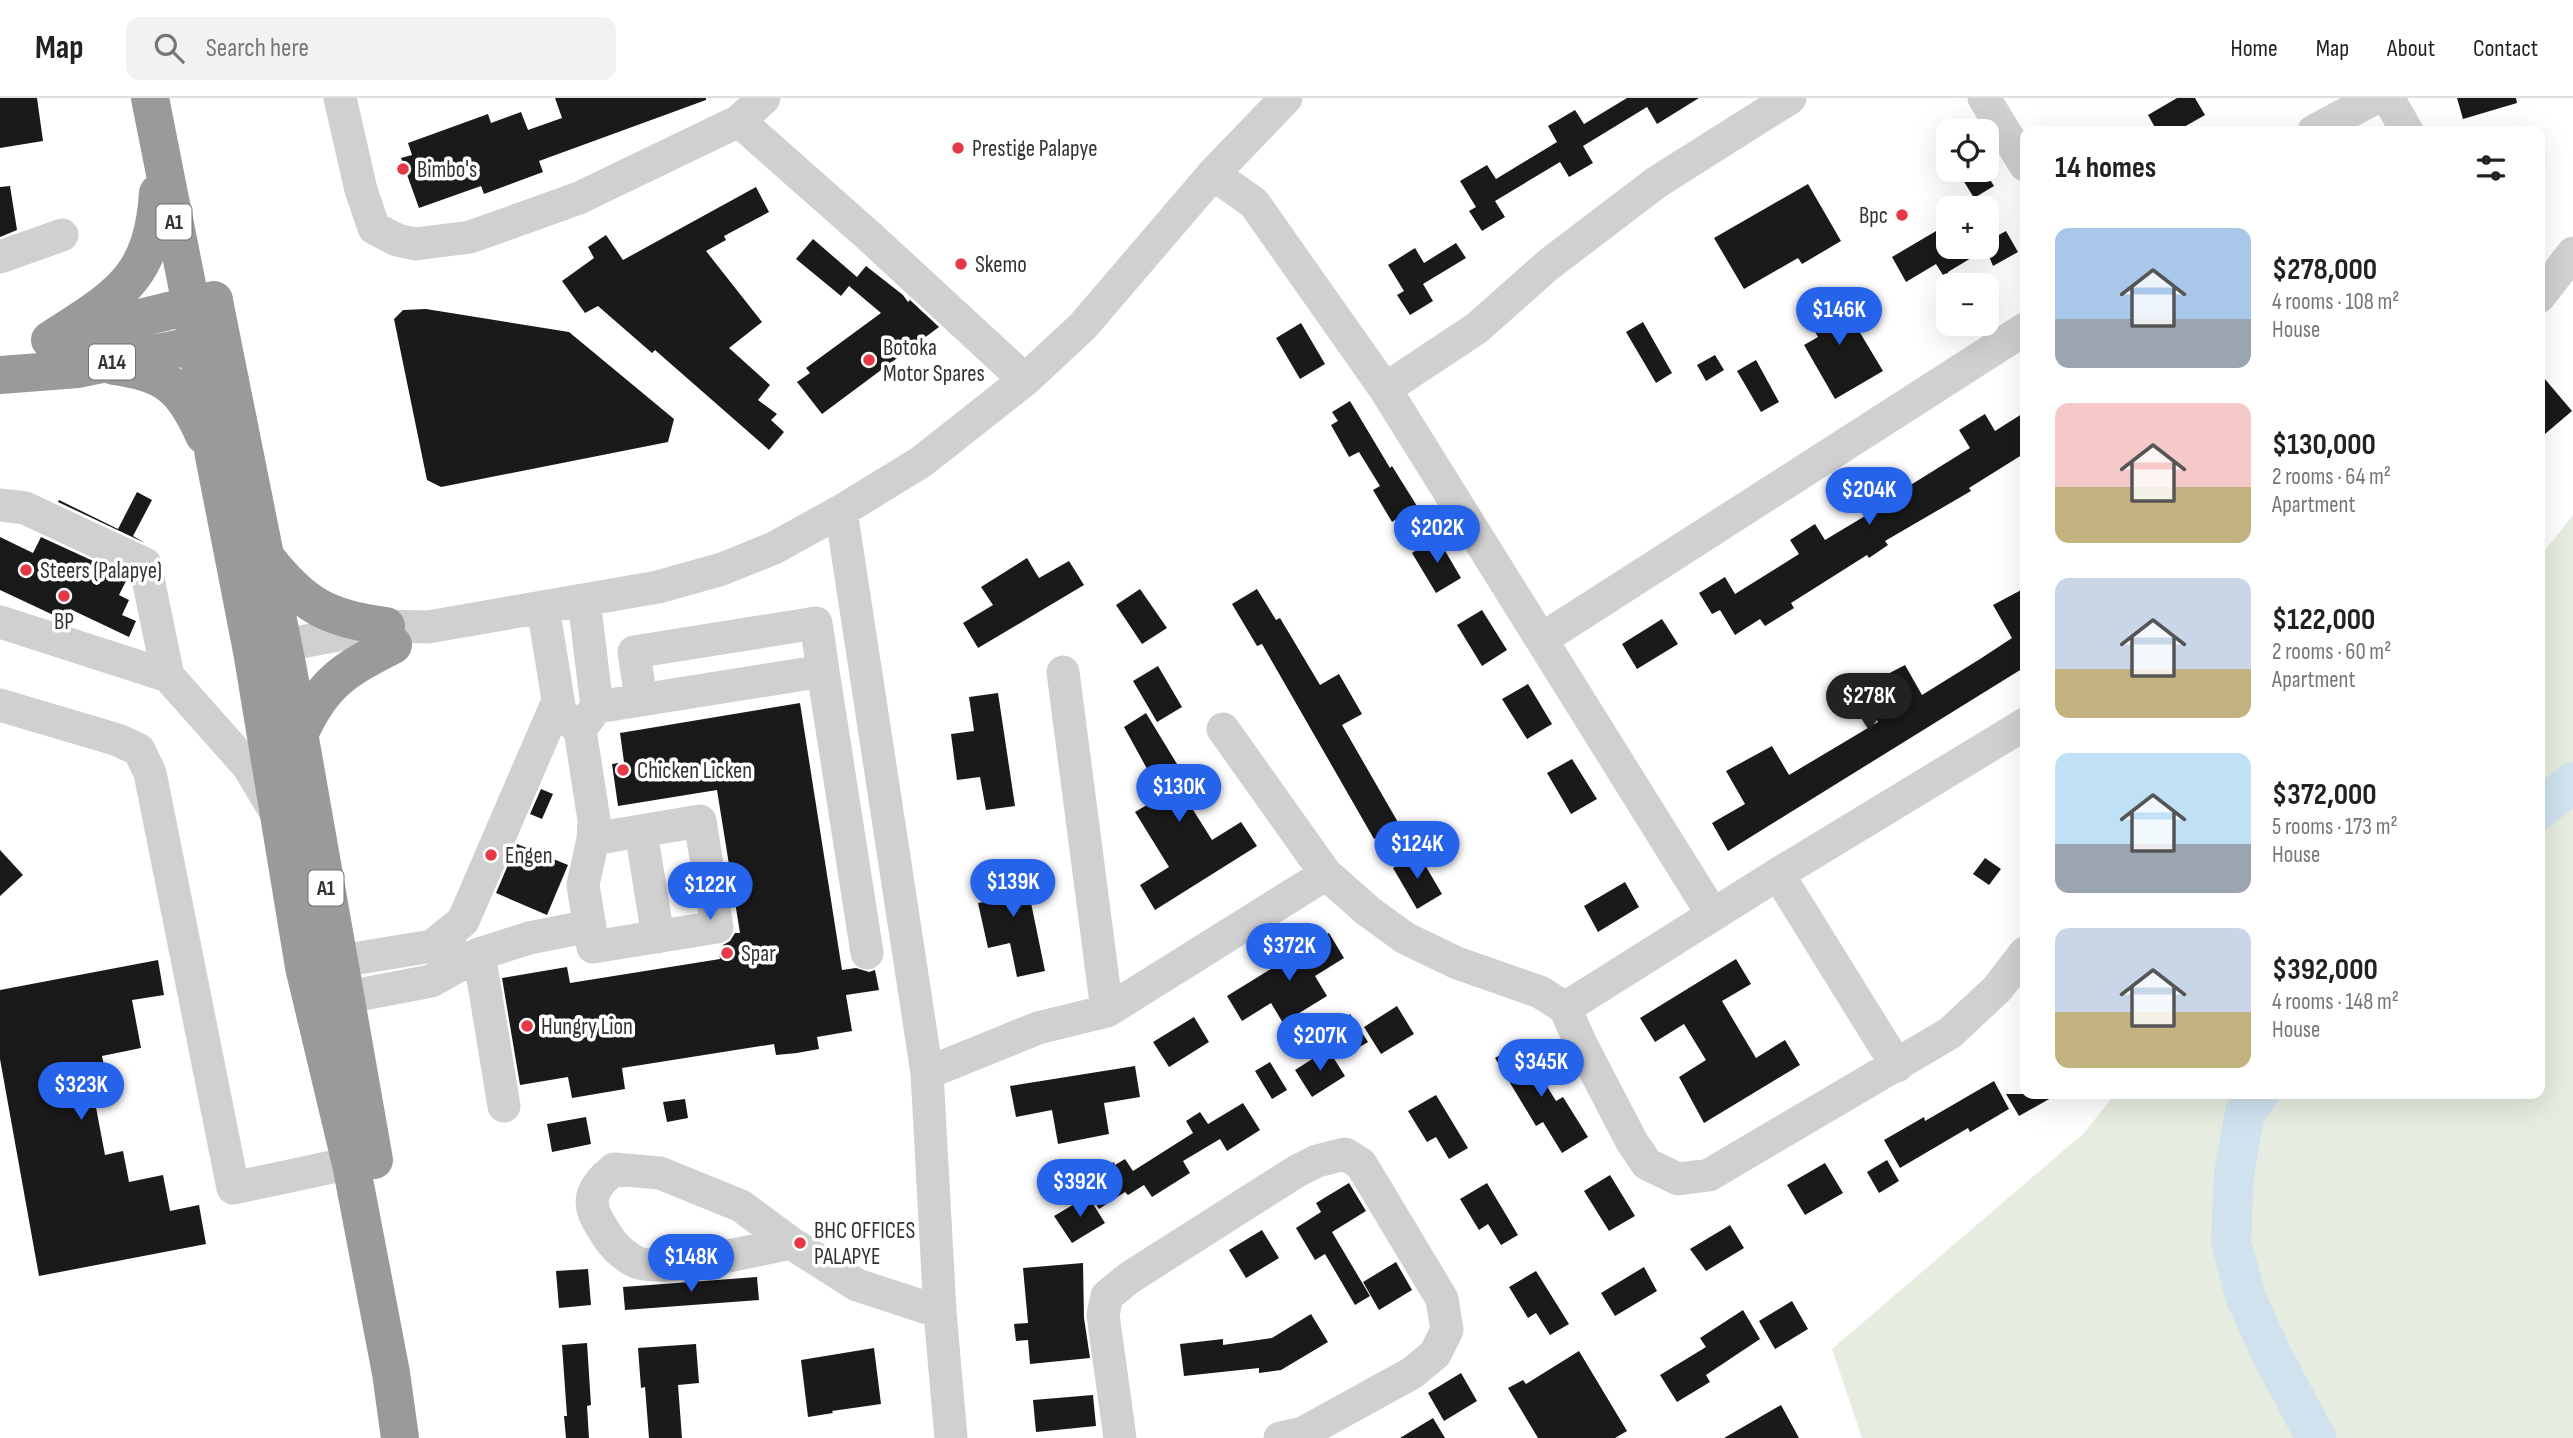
<!DOCTYPE html>
<html lang="en">
<head>
<meta charset="utf-8">
<style>
  :root { --surface:#fff; --page:#f2f2f2; --text:#222; --muted:#767676; --line:#e0e0e0; --accent:#2563eb }
  body { margin:0; font-family:"Sofia Sans Condensed",sans-serif; background:var(--page); color:var(--text); height:100vh; display:flex; flex-direction:column; font-size:26px; white-space:nowrap }
  * { box-sizing:border-box; margin:0 }
  p { font-size:23px; color:var(--muted) }
  .icon { flex:none; width:38px; height:38px; fill:none; stroke:currentColor; stroke-width:2; stroke-linecap:round; stroke-linejoin:round }
  .map { position:relative; flex:1; overflow:hidden }
  .drawer { position:absolute; left:2020px; top:28px; width:525px; height:973px; display:flex; flex-direction:column; background:var(--surface); border-radius:14px; box-shadow:0 7px 28px #0002 }
  .drawer>* { flex:none }
  .controls { position:absolute; left:1936px; top:21px; display:grid; gap:14px }
  .controls a { display:grid; place-items:center; width:63px; height:63px; border-radius:14px; background:var(--surface); box-shadow:0 7px 28px #0002; font-size:35px }
  .price { position:absolute; translate:-50% -60px; padding:0 16px; border-radius:24px; background:var(--accent); color:#fff; font-size:23px; line-height:46px; filter:drop-shadow(0 2px 4px #0008) }
  .price::after { content:''; position:absolute; left:50%; top:42px; width:21px; height:16px; margin-left:-10px; background:inherit; clip-path:polygon(0 0,100% 0,50% 100%) }
  .price.on { background:#222; color:#fff }
  ul { padding:0; list-style:none }
  li { display:flex; align-items:center; gap:21px; height:175px; padding:0 35px }
  li span { display:grid; place-items:center; flex:none; width:196px; height:140px; border-radius:14px; color:#555 }
  li>.icon { margin-inline-start:auto }
  span .icon { width:84px; height:84px; fill:#fffc; stroke-width:1 }
  li b { font-size:30px }
  h2 { display:flex; justify-content:space-between; align-items:center; height:84px; padding:0 35px; font-size:30px }
  header { display:flex; align-items:center; gap:42px; box-sizing:border-box; height:98px; padding:0 35px; background:var(--surface); border-bottom:2px solid var(--line) }
  header strong { font-size:33px }
  nav { display:flex; gap:38px; margin-inline-start:auto; font-size:24px }
  .search { width:490px; height:63px; background:var(--page); display:flex; align-items:center; gap:18px; box-sizing:border-box; padding:0 24px; border-radius:14px; color:var(--muted); font-size:26px }
  .map>svg:first-child { display:block }
  .green { fill:#e6ecdf }
  .lines { fill:none; stroke-linecap:round; stroke-linejoin:round }
  .river { stroke:#cfe2ee; stroke-width:40 }
  .building { fill:#1a1a1a }
  .minor { stroke:#d0d0d0; stroke-width:33 }
  .highway { stroke:#9a9a9a; stroke-width:38 }
  .poi-dot { fill:#e63946; stroke:#fff; stroke-width:2.5 }
  .labels { text-anchor:middle; stroke-width:7; stroke-linejoin:round; paint-order:stroke }
  .shield { fill:#fff; stroke:#707070; stroke-width:2 }
  .shield-label { font-size:21px; font-weight:bold; fill:#333 }
  .poi-label { font-size:23px; fill:#333; stroke:#fff; text-anchor:start }
</style>
</head>
<body>
<header>
<strong>Map</strong>
<div class="search"><svg class="icon" aria-label="search" viewBox="0 0 24 24"><circle cx="10" cy="10" r="6"/><path d="M15 15l6 6"/></svg>Search here</div>
<nav><a>Home</a><a>Map</a><a>About</a><a>Contact</a></nav>
</header>
<div class="map">
<svg width="2573" height="1340" viewBox="0 0 2573 1340">
  <rect width="100%" height="100%" fill="#fff"/>
  <path class="green" d="M2573 417V1340H1862L1832 1251 2084 1035 2115 996H2539V460Z"/>
  <g class="lines">
    <path class="river" d="M2539 712 2573 684
      M2259 996 2245 1014 2234 1076 2231 1144 2246 1200 2271 1255 2316 1340"/>
  </g>
  <path class="building" d="M0 0H37L43 43 0 50Z
    M555 0H706V2L539 63 543 74 484 96 481 88 419 110 401 60 412 57 408 45 488 16 491 25 521 14 528 32 562 20Z
    M1627 0H1699L1657 26 1647 9 1583 48 1593 65 1569 79 1560 64 1495 103 1505 119 1482 133 1469 113 1476 109 1460 83 1487 67 1496 81 1557 44 1548 28 1575 12 1584 26Z
    M2177 0H2195L2205 17 2177 33H2157L2148 17Z
    M2457 0H2516L2517 5 2463 21Z
    M1957 72H1984L1994 88 1974 100Z
    M1808 86 1841 143 1802 166 1798 160 1744 191 1714 140Z
    M10 88 17 132 0 139V89Z
    M756 89 769 114 724 138 726 142 706 153 762 224 729 250 770 287 758 302 777 316 771 322 784 334 769 352 655 252 652 255 598 208 585 215 562 183 594 160 588 149 606 137 623 162Z
    M1948 126V149H1986V144L2006 133 2018 154 1993 168 1986 151 1948 174V185L1936 166 1906 184 1892 159Z
    M813 141 857 179 866 168 903 197 908 204 910 202 939 229 822 316 797 284 810 275 806 270 881 215 849 188 841 198 796 161Z
    M1456 145 1466 160 1423 186 1433 203 1410 217 1397 197 1404 193 1388 167 1415 150 1424 165Z
    M1835 193 1883 273 1835 301 1804 247 1818 239 1803 212Z
    M426 211 569 234 674 321 668 344 441 389 427 382 394 221 403 212Z
    M1643 224 1672 275 1656 285 1626 234Z
    M1301 225 1325 266 1300 281 1276 240Z
    M1715 257 1724 272 1706 283 1697 267Z
    M1756 262 1779 304 1761 314 1737 273Z
    M2539 274 2572 313 2539 341Z
    M1350 303 1390 370 1392 368 1417 408 1392 424 1373 392 1380 388 1359 354 1349 359 1331 327 1338 323 1332 314Z
    M2025 314V355L1969 390 1971 393 1885 443 1888 447 1869 460 1867 457 1791 505 1794 510 1765 528 1760 521 1735 537 1720 512 1712 516 1699 495 1725 479 1735 496 1799 456 1790 442 1815 426 1825 442 1885 406 1873 388 1899 372 1909 388 1970 350 1959 332 1985 316 1995 333Z
    M137 394 152 402 133 438 145 445 58 404 59 402 118 431Z
    M0 439 33 455 41 439 128 479 119 497 129 502 122 517 136 523 129 539 70 511 64 522 0 492Z
    M1437 439 1461 480 1436 495 1412 455Z
    M1027 460 1039 480 1069 463 1084 487 978 550 963 525 993 507 981 489Z
    M2025 490V569L1728 753 1712 725 1745 706 1726 673 1772 648 1789 677 1878 624 1859 591 1905 567 1922 597 1980 561 2012 540 1993 507Z
    M1140 491 1167 530 1142 546 1116 507Z
    M1257 491 1276 522 1280 520 1320 587 1339 576 1362 616 1342 627 1399 726 1374 741 1262 546 1257 548 1232 506Z
    M1482 512 1507 552 1482 568 1457 527Z
    M1662 521 1678 546 1637 571 1622 546Z
    M1158 568 1182 609 1157 624 1133 583Z
    M1528 586 1552 626 1527 641 1502 601Z
    M998 595 1015 708 986 712 980 679 957 682 951 636 974 633 969 599Z
    M800 605 842 872 856 870 869 874 875 872 879 892 846 897 852 933 817 939 819 951 797 955 776 957 774 946 622 970 625 991 572 1000 568 979 520 987 502 880 567 869 570 885 720 861 719 854H724L723 847 730 843 735 835H740L717 692 618 708 612 666 624 664 620 635Z
    M1146 615 1194 694 1185 699 1212 742 1241 724 1257 748 1155 812 1140 787 1169 769 1135 714 1162 698 1124 629Z
    M1572 661 1597 701 1571 716 1547 675Z
    M541 691 553 696 542 721 530 716Z
    M517 746 568 767 547 817 496 795Z
    M0 752 23 777 0 798Z
    M1418 755 1442 796 1417 811 1393 770Z
    M1985 760 2001 771 1989 787 1973 776Z
    M1022 761 1045 873 1017 879 1010 845 988 850 978 805 1001 801 994 767Z
    M1625 784 1639 809 1598 834 1584 808Z
    M1329 835 1344 860 1315 878 1327 898 1283 925 1271 905 1242 923 1227 898Z
    M1736 861 1751 886 1722 903 1756 960 1785 942 1800 967 1704 1025 1679 979 1706 962 1684 926 1655 944 1640 920Z
    M158 862 164 897 132 902 141 950 102 958 110 996 94 999 105 1057 123 1053 129 1084 163 1077 170 1113 199 1107 206 1146 39 1178 0 961V892Z
    M1397 908 1414 936 1381 956 1364 929Z
    M1350 916 1368 944 1353 953 1336 926Z
    M1194 919 1209 944 1169 969 1153 944Z
    M1520 945 1556 1003 1563 999 1588 1039 1562 1055 1543 1024 1536 1028 1495 960Z
    M1328 951 1345 978 1312 999 1295 972Z
    M1270 964 1287 992 1272 1001 1255 973Z
    M1135 968 1140 999 1104 1005 1109 1036 1058 1046 1052 1012 1016 1019 1010 988Z
    M1994 983 2009 1011 1970 1034 1968 1030 1900 1070 1884 1042 1924 1019 1925 1023Z
    M2006 996H2058L2019 1018Z
    M1436 997 1468 1050 1449 1061 1436 1039 1427 1044 1408 1013Z
    M685 1001 688 1020 667 1024 663 1004Z
    M1243 1005 1260 1032 1227 1053 1220 1041 1183 1063 1190 1075 1152 1099 1144 1087 1128 1097 1125 1094 1099 1111 1082 1084 1114 1064 1115 1067 1125 1061 1133 1073 1193 1035 1186 1023 1200 1014 1208 1026Z
    M586 1019 591 1046 552 1054 547 1026Z
    M1887 1062 1899 1083 1879 1095 1867 1074Z
    M1825 1065 1843 1095 1805 1117 1787 1087Z
    M1610 1077 1635 1118 1609 1133 1584 1093Z
    M1349 1085 1366 1113 1332 1134 1370 1198 1355 1207 1325 1156 1315 1162 1296 1130 1321 1114 1316 1105Z
    M1487 1085 1518 1137 1501 1147 1488 1126 1479 1132 1460 1101Z
    M1088 1098 1105 1125 1072 1145 1054 1118Z
    M1730 1127 1744 1150 1706 1173 1690 1151Z
    M1262 1132 1279 1160 1246 1180 1229 1152Z
    M1396 1164 1412 1192 1379 1212 1363 1184Z
    M1083 1165 1084 1220 1090 1260 1030 1266 1028 1242 1016 1243 1014 1226 1028 1225 1023 1170Z
    M1644 1169 1657 1193 1615 1218 1601 1195Z
    M588 1171 591 1207 559 1210 556 1173Z
    M1536 1173 1569 1226 1550 1237 1536 1215 1528 1220 1509 1189Z
    M757 1179 759 1202 625 1212 623 1189Z
    M1792 1203 1808 1231 1775 1251 1759 1223Z
    M1743 1212 1760 1241 1706 1277 1710 1284 1677 1304 1660 1277 1706 1249 1700 1240Z
    M1311 1216 1328 1244 1281 1272 1259 1275V1270L1184 1278 1180 1246 1223 1241V1247L1272 1240Z
    M587 1245 591 1307 587 1308 589 1340H566L564 1318H567L562 1247Z
    M696 1246 699 1285 678 1287 682 1340H649L645 1289 641 1290 638 1250Z
    M874 1250 881 1306 832 1313 833 1315 808 1319 801 1262Z
    M1579 1253 1627 1333 1615 1340H1538L1508 1290 1523 1282 1526 1286Z
    M1461 1275 1477 1303 1444 1323 1428 1295Z
    M1093 1297 1096 1328 1036 1334 1033 1302Z
    M1781 1307 1799 1340H1724Z
    M1433 1320 1445 1340H1400Z"/>
  <g class="lines">
    <path class="minor" d="M340 0 361 92 374 130 397 142 415 146 470 139 579 100 739 23 764 0
      M1984 0 2025 67
      M2388 0 2407 33
      M739 23 869 138 1025 282
      M2314 33 2375 0
      M1213 76 1254 105 1385 291 1713 817
      M0 159 62 137
      M2539 199 2573 155
      M1385 291 1477 230 1548 167 1657 84 1790 0
      M0 407 25 410 145 466 168 578
      M841 413 927 975 940 1214 951 1340
      M543 509 560 614 580 632 594 722 593 741 583 787 593 849 717 829 700 723 593 741
      M0 524 168 578 248 668 275 713
      M1542 541 2025 231
      M258 552 386 528 428 529 658 489 722 471 774 450 841 413 921 364 1025 282 1083 228 1213 76 1286 0
      M823 573 867 855
      M1063 574 1107 913
      M0 607 118 642 139 652 150 675 233 1090 374 1060
      M597 609 823 573 816 525 634 554 641 602
      M583 627 597 609 584 502
      M1223 631 1326 776 1368 813 1405 840 1457 865 1540 894 1565 910 1580 944 1632 1044 1647 1066 1678 1081 1709 1077 1950 935 1997 891 2025 855
      M641 733 658 839
      M1778 776 1897 968
      M432 848 463 823 558 603
      M479 856 504 1008
      M316 867 432 848 452 851
      M322 904 431 883 479 856 529 840 590 828
      M1565 910 1778 776 2025 626
      M927 975 1038 930 1107 913 1326 776
      M791 1145 741 1108 660 1075 614 1071C597 1085 585 1099 597 1121 607 1139 616 1154 636 1164 661 1176 760 1151 791 1145L857 1187 940 1214
      M1120 1340 1103 1217 1107 1198 1129 1180 1297 1073 1317 1063 1345 1056 1361 1066 1442 1201 1447 1232 1435 1256 1412 1275 1303 1335 1280 1340"/>
    <path class="highway" d="M150 0 191 207 214 358 252 553 304 869 351 1066 391 1275 400 1340
      M214 203 288 572 374 1062
      M74 236 214 202
      M50 242C118 198 152 182 158 95
      M114 268C166 275 183 289 204 337
      M0 277 78 271 221 242
      M267 461C303 507 328 521 386 528
      M299 637C322 585 344 572 393 547"/>
  </g>
  <g class="poi-dot">
    <circle cx="958" cy="50" r="7"/>
    <circle cx="403" cy="71" r="7"/>
    <circle cx="1902" cy="117" r="7"/>
    <circle cx="961" cy="166" r="7"/>
    <circle cx="869" cy="262" r="7"/>
    <circle cx="26" cy="472" r="7"/>
    <circle cx="64" cy="498" r="7"/>
    <circle cx="623" cy="672" r="7"/>
    <circle cx="491" cy="757" r="7"/>
    <circle cx="727" cy="855" r="7"/>
    <circle cx="527" cy="928" r="7"/>
    <circle cx="800" cy="1145" r="7"/>
  </g>
  <g class="labels">
    <g class="shield">
      <rect x="156.5" y="106.5" width="35" height="35" rx="5"/>
      <rect x="89" y="246.5" width="46" height="35" rx="5"/>
      <rect x="308.5" y="772.5" width="35" height="35" rx="5"/>
    </g>
    <g class="shield-label">
      <text x="174" y="131">A1</text>
      <text x="112" y="271">A14</text>
      <text x="326" y="797">A1</text>
    </g>
    <g class="poi-label">
      <text x="972" y="58">Prestige Palapye</text>
      <text x="417" y="79">Bimbo's</text>
      <text x="1888" y="125" text-anchor="end">Bpc</text>
      <text x="975" y="174">Skemo</text>
      <text x="883" y="257">Botoka<tspan x="883" dy="26">Motor Spares</tspan></text>
      <text x="40" y="480">Steers (Palapye)</text>
      <text x="64" y="531" text-anchor="middle">BP</text>
      <text x="637" y="680">Chicken Licken</text>
      <text x="505" y="765">Engen</text>
      <text x="741" y="863">Spar</text>
      <text x="541" y="936">Hungry Lion</text>
      <text x="814" y="1140">BHC OFFICES<tspan x="814" dy="26">PALAPYE</tspan></text>
    </g>
  </g>
</svg>
<div class="controls">
<a><svg class="icon" aria-label="locate" viewBox="0 0 24 24"><circle cx="12" cy="12" r="6"/><path d="M12 2v4M12 18v4M2 12h4M18 12h4"/></svg></a>
<a>+</a>
<a>−</a>
</div>
<b class="price" style="left:1839px;top:249px">$146K</b>
<b class="price" style="left:1869px;top:429px">$204K</b>
<b class="price" style="left:1437px;top:467px">$202K</b>
<b class="price on" style="left:1869px;top:635px">$278K</b>
<b class="price" style="left:1179px;top:726px">$130K</b>
<b class="price" style="left:1417px;top:783px">$124K</b>
<b class="price" style="left:1013px;top:821px">$139K</b>
<b class="price" style="left:710px;top:824px">$122K</b>
<b class="price" style="left:1289px;top:885px">$372K</b>
<b class="price" style="left:1320px;top:975px">$207K</b>
<b class="price" style="left:1541px;top:1001px">$345K</b>
<b class="price" style="left:81px;top:1024px">$323K</b>
<b class="price" style="left:1080px;top:1121px">$392K</b>
<b class="price" style="left:691px;top:1196px">$148K</b>
<section class="drawer">
<h2>14 homes<svg class="icon" aria-label="filters" viewBox="0 0 24 24"><path d="M4 7h16M4 17h16"/><circle cx="9" cy="7" r="2"/><circle cx="15" cy="17" r="2"/></svg></h2>
<ul>
<li><span style="background:linear-gradient(#a9c7e8 65%,#9aa5b1 0)"><svg class="icon" aria-label="home" viewBox="0 0 24 24"><path d="M3 11l9-7 9 7M6 9v11h12V9"/></svg></span><div><b>$278,000</b><p>4 rooms · 108 m²</p><p>House</p></div></li>
<li><span style="background:linear-gradient(#f6c9c9 60%,#c2b280 0)"><svg class="icon" aria-label="home" viewBox="0 0 24 24"><path d="M3 11l9-7 9 7M6 9v11h12V9"/></svg></span><div><b>$130,000</b><p>2 rooms · 64 m²</p><p>Apartment</p></div></li>
<li><span style="background:linear-gradient(#c9d6e8 65%,#c2b280 0)"><svg class="icon" aria-label="home" viewBox="0 0 24 24"><path d="M3 11l9-7 9 7M6 9v11h12V9"/></svg></span><div><b>$122,000</b><p>2 rooms · 60 m²</p><p>Apartment</p></div></li>
<li><span style="background:linear-gradient(#bfe0f5 65%,#9aa5b1 0)"><svg class="icon" aria-label="home" viewBox="0 0 24 24"><path d="M3 11l9-7 9 7M6 9v11h12V9"/></svg></span><div><b>$372,000</b><p>5 rooms · 173 m²</p><p>House</p></div></li>
<li><span style="background:linear-gradient(#c9d6e8 60%,#c2b280 0)"><svg class="icon" aria-label="home" viewBox="0 0 24 24"><path d="M3 11l9-7 9 7M6 9v11h12V9"/></svg></span><div><b>$392,000</b><p>4 rooms · 148 m²</p><p>House</p></div></li>
</ul>
</section>
</div>
</body>
</html>
